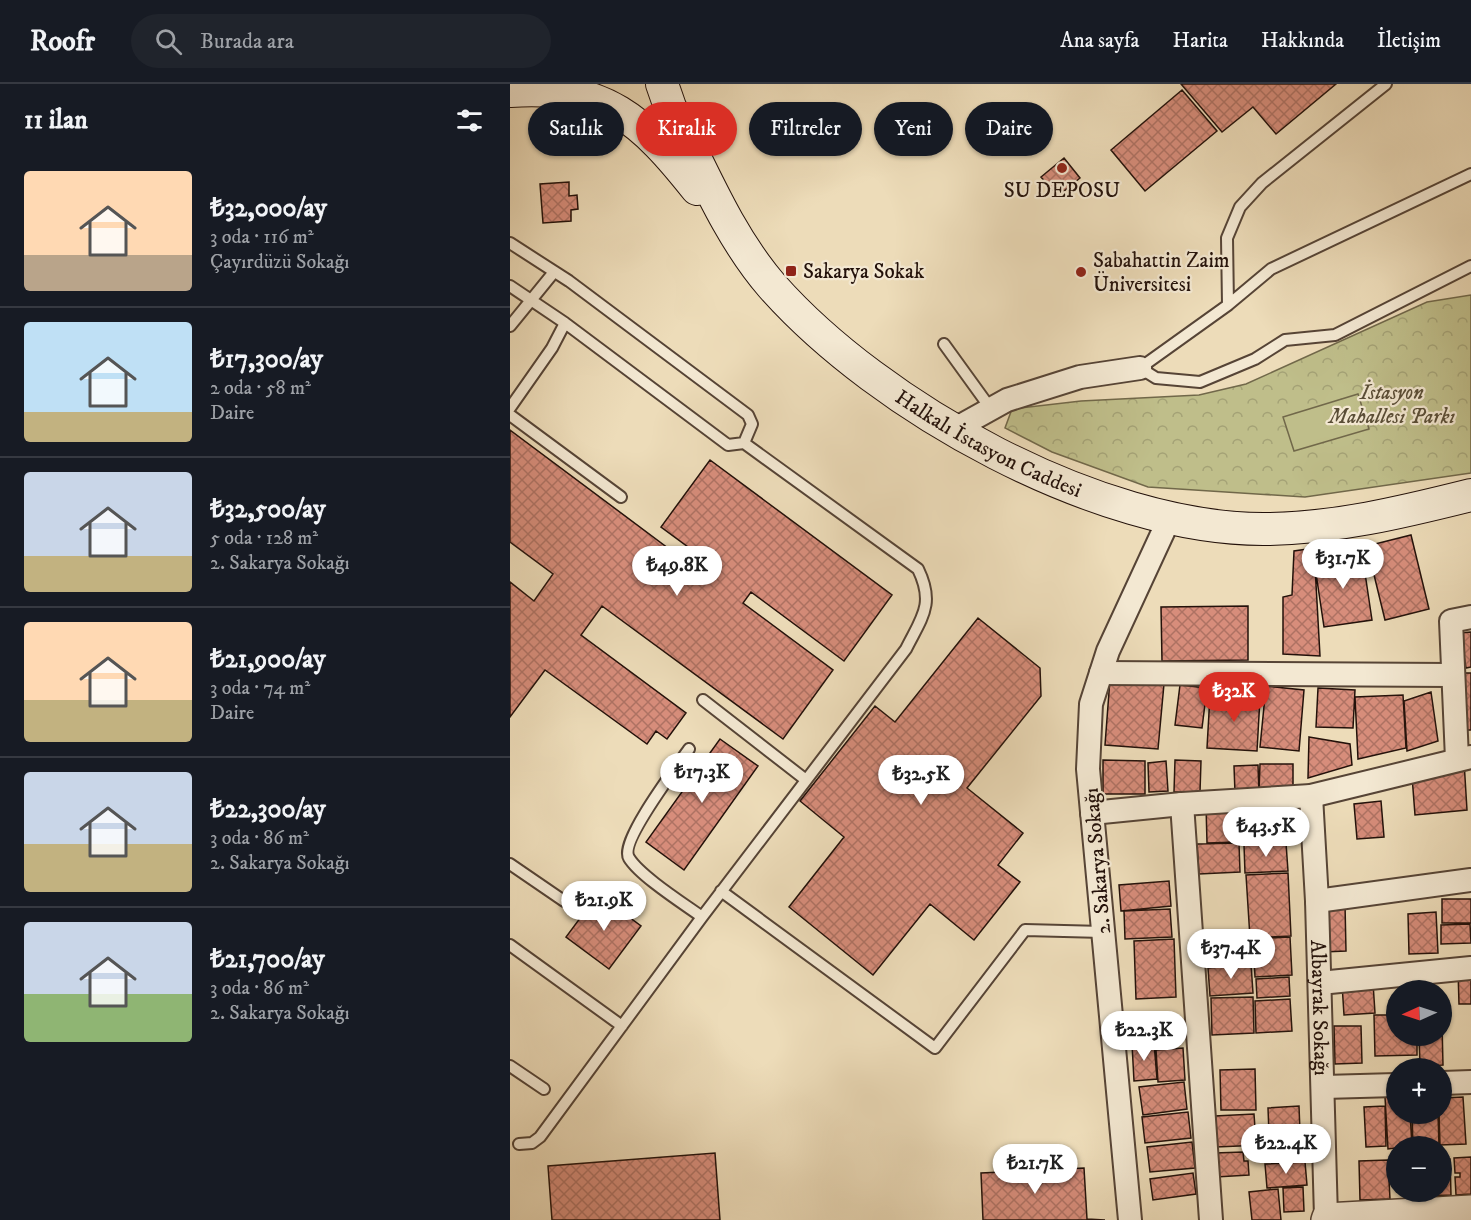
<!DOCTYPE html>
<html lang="tr">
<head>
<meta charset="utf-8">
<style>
  :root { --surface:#171b24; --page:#20242c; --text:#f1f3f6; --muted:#9ea1a6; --line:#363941; --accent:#d93025 }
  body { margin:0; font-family:"IM FELL DW Pica",serif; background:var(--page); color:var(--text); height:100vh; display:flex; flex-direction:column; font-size:22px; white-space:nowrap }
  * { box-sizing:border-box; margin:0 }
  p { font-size:20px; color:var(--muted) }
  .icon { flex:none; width:33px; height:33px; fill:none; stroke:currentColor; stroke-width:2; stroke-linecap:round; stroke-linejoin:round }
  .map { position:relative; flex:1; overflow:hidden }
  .drawer { display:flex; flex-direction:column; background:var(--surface); width:510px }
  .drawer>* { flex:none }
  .top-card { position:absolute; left:18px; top:18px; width:570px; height:54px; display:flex; gap:12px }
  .needle { width:39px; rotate:267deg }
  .controls { position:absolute; left:876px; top:896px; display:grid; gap:12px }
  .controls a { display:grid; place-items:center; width:66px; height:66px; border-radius:50%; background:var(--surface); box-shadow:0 2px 4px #0004; font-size:30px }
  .price { position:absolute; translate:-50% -51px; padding:0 14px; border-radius:21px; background:#fff; color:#222; font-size:20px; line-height:39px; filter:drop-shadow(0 2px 3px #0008) }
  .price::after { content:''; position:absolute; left:50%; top:36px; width:18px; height:14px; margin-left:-9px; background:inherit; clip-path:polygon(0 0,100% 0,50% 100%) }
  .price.on { background:var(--accent); color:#fff }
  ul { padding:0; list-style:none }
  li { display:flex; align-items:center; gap:18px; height:150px; padding:0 24px }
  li+li { border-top:2px solid var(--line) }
  li span { display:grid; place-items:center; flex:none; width:168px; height:120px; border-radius:6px; color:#555 }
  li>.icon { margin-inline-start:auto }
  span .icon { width:72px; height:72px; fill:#fffc; stroke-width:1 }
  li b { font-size:26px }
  h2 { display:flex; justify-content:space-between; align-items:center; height:72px; padding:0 24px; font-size:26px }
  .tag { padding:0 21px; border-radius:27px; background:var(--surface); box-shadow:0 2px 4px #0004; font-size:21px; line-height:54px }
  .tag.on { background:var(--accent); color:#fff }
  header { display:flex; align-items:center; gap:36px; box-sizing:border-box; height:84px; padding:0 30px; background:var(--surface); border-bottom:2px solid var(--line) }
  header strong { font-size:28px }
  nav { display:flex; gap:33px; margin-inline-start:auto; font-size:21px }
  .search { width:420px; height:54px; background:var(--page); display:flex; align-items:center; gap:15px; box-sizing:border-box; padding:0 21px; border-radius:33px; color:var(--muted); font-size:22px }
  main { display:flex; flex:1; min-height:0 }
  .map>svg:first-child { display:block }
  .park { fill:url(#park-crowns); stroke:#71684a; stroke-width:1.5 }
  .pitch { fill:#bfbe8a; stroke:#71684a; stroke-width:1.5 }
  .building { fill:url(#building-cross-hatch); stroke:#23110a; stroke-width:1.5 }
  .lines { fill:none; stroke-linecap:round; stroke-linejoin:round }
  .service-casing { stroke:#564436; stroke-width:14 }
  .minor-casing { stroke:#564436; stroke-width:26 }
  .tertiary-casing { stroke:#564436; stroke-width:30 }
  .secondary-casing { stroke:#23110a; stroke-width:34 }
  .service { stroke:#f3e8d2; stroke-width:10 }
  .minor { stroke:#f3e8d2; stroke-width:22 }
  .tertiary { stroke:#f3e8d2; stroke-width:27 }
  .secondary { stroke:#f3e8d2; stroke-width:32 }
  .poi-dot { fill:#8f2418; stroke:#f3e8d2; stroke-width:2 }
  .labels { text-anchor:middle; stroke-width:4.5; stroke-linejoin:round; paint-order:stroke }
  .poi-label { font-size:21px; fill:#23110a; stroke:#f3e8d2; text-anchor:start }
  .park-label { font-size:21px; font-style:italic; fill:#5a4e37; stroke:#f3e8d2 }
  .street-label { font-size:21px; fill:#23110a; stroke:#f3e8d2 }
</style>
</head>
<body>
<header>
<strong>Roofr</strong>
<div class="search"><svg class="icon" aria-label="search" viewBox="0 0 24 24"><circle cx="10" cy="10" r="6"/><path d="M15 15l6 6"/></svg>Burada ara</div>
<nav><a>Ana sayfa</a><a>Harita</a><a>Hakkında</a><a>İletişim</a></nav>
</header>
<main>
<section class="drawer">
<h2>11 ilan<svg class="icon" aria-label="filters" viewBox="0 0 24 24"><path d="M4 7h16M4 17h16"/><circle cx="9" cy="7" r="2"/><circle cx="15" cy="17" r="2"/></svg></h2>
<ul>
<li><span style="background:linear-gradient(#ffd9b3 70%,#b9a48a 0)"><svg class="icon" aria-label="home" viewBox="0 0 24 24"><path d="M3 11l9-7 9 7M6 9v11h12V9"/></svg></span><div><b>₺32,000/ay</b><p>3 oda · 116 m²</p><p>Çayırdüzü Sokağı</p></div></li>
<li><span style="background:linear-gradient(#bfe0f5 75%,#c2b280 0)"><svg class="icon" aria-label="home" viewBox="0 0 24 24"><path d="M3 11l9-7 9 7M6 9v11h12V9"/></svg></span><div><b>₺17,300/ay</b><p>2 oda · 58 m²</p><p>Daire</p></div></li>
<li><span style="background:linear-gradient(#c9d6e8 70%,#c2b280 0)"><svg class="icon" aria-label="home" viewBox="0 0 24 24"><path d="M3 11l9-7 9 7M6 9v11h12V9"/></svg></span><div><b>₺32,500/ay</b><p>5 oda · 128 m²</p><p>2. Sakarya Sokağı</p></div></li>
<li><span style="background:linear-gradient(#ffd9b3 65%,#c2b280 0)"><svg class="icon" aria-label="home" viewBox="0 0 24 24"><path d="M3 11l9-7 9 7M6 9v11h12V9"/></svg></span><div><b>₺21,900/ay</b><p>3 oda · 74 m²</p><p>Daire</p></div></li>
<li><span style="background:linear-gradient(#c9d6e8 60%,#c2b280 0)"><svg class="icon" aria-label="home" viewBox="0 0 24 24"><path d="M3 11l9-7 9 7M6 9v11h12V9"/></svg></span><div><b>₺22,300/ay</b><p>3 oda · 86 m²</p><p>2. Sakarya Sokağı</p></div></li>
<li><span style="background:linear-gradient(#c9d6e8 60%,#8fb573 0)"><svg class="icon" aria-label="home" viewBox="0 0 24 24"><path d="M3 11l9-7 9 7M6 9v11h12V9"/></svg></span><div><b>₺21,700/ay</b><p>3 oda · 86 m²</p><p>2. Sakarya Sokağı</p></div></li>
</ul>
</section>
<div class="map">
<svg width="961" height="1136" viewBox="0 0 961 1136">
  <defs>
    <pattern id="park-crowns" width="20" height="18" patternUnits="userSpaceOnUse" patternTransform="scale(1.5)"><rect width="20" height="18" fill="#bfbe8a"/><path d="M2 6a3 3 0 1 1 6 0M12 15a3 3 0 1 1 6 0" fill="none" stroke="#a4a276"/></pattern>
    <pattern id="building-cross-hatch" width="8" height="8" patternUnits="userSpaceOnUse" patternTransform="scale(1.5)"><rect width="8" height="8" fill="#d78d7b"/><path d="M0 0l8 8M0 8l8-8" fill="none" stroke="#ae7263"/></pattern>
  </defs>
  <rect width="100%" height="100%" fill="#eddcb9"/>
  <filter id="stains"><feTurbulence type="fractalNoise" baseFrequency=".00333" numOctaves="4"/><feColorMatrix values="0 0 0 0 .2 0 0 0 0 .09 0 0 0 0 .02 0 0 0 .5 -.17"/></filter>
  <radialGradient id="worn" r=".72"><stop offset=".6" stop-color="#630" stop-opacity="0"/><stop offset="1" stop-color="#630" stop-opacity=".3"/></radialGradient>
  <path class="park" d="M961 211V389L795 413 638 403 542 368 495 344 502 325 571 317 689 311 736 300 917 218Z"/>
  <path class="pitch" d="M848 310 859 345 784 367 773 333Z"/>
  <path class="building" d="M671 0H826L766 50 743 23 712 48Z
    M672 6 707 47 635 107 601 66Z
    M554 74 570 94 553 108 548 103 543 107 531 93Z
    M59 98V112L67 111 68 125 61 126V137L33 139 30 100Z
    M0 346 174 476 182 466 151 443 200 376 382 511 334 577 241 508 233 519 323 586 273 655 92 522 71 551 176 629 157 655 146 647 137 660 35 586 0 633V498L24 517 43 490 0 458Z
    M901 451 919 525 875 536 857 462Z
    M804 464 810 572 773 570V513L782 511 784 467Z
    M852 469 862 536 814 543 804 476Z
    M738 522V576L652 577 651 523Z
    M468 534 530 584 531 612 457 704 513 749 488 781 510 798 464 856 420 820 363 891 279 823 334 753 290 717 365 622 385 638Z
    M961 548V583L956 584 950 549Z
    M951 589H961V646H955Z
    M600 595 654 600 648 665 595 661Z
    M670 601 697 604 692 644 665 641Z
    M756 602 794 606 789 667 750 663Z
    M808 604 845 606 843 644 806 643Z
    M921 608 928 657 897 667 894 617Z
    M700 611 750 614 747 667 697 664Z
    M893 611 896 664 848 675 845 613Z
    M799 653 840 660 842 681 798 694Z
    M210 655 248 682 174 786 136 758Z
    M593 676 635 677V710H593Z
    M665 676 691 677 690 708H664Z
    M656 677 658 707 639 708 638 679Z
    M954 677 957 726 905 731 902 692Z
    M750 680H783V708H749Z
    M748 681 749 709H725L724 682Z
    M871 717 874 753 847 755 844 720Z
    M696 721H728V758L697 759Z
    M773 728 775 757 735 758 734 729Z
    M729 759 730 788 689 790 687 760Z
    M776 759 778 787 735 789 734 761Z
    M778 789 781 852 740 854 736 791Z
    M659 797 661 822 611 827 609 801Z
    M88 810 131 842 99 885 56 853Z
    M932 815H961V839H932Z
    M812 820H835L836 867 813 868Z
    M660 825 662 853 615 855 614 827Z
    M926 828 928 869 899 870 898 830Z
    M960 840 961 859 931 860V841Z
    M737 847 740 877 697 881 695 851Z
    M780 853 782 891 745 893 743 855Z
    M664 855 666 913 626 915 624 857Z
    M741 880 743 909 700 912 698 884Z
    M961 885V920H949L948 886Z
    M779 893 780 912 747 914 746 895Z
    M863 899 865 929 834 931 832 900Z
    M743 913 744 949 702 951 701 914Z
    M780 915 782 947 746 949 745 917Z
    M864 931H886V951H907V971L865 972Z
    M932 939 933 981 910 982 909 951H932Z
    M824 942H851L852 979 825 980Z
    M644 959 647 995 624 997 622 960Z
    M673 964 675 996 648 998 646 966Z
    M745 985 746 1026H711L710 986Z
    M674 998 677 1025 633 1031 629 1003Z
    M875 1013H886V1029H900L902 1062 878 1065Z
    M953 1013 956 1060 930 1061 929 1029H932V1014Z
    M789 1022 790 1048 759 1050 758 1024Z
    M875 1022 876 1062 856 1063 854 1023Z
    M678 1028 681 1054 635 1059 632 1033Z
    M902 1029H928L929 1062H903Z
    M744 1030 745 1044H751L752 1061 706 1063 705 1032Z
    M788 1054 790 1074 758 1076 757 1057Z
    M682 1058 685 1084 640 1088 637 1063Z
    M733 1068 734 1077H738L739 1091 706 1093 705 1069Z
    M205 1069 210 1136H42L38 1082Z
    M961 1073V1110L946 1111 945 1093H950V1089H945L944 1074Z
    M932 1075H940L941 1111 919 1112V1107H932Z
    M878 1076 880 1115 850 1116 849 1077Z
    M795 1078 797 1101 757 1104 755 1080Z
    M574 1084 577 1135 595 1136H473L471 1089Z
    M683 1089 686 1110 643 1116 640 1095Z
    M793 1103 794 1127 774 1128 773 1104Z
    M768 1105 771 1136H742L739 1108Z"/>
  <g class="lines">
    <g class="service-casing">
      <path id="service" d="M961 90 761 185 718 221 630 284 646 294 690 298 745 275 775 256 825 251 961 182
        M0 159 59 197 238 331 242 340 234 359
        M0 202 55 239 218 361 234 359 408 485C425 520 412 533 396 565L192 833 30 1053 22 1059 9 1060
        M718 221 717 154 730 123 752 99 876 0
        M0 242 44 188
        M434 260 481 325
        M0 324 42 264 55 239
        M0 331 111 413
        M193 616 296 696
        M179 665C168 681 109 758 119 774 130 792 174 820 192 833
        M0 780 54 817
        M211 807 425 964 515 846 593 848
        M0 861 112 942
        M0 982 34 1005"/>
    </g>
    <g class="minor-casing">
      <g id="minor">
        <path d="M443 346 497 316 570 293 630 284"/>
        <path d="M591 589 942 591"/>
        <path d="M947 675 941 537 961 533"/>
        <path id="s1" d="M801 712 807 817 816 1133"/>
        <path d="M672 720 701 1136"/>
        <path d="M582 729 672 720 801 712 961 673"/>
        <path d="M807 817 961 796"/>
        <path d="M810 899 961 884"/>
        <path d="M932 999 961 998"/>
        <path d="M814 1003 886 1001"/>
        <path d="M620 1136 578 685 581 620 598 567 660 433"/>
      </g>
    </g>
    <g class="tertiary-casing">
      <path id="tertiary" d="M815 1136 816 1133 961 1125"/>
    </g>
    <g class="secondary-casing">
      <g id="secondary">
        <path id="s2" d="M152 0 160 23C191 83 217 150 262 202 370 324 588 445 753 445 823 445 893 428 961 411"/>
        <path d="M0 7C95 0 133 37 187 105"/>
      </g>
    </g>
    <use href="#service" class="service"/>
    <use href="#minor" class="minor"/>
    <use href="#tertiary" class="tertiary"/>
    <use href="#secondary" class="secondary"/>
  </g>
  <g class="poi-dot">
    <circle cx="552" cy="84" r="6"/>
    <rect x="275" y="181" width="12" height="12" rx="3"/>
    <circle cx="571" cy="188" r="6"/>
  </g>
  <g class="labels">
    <g class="poi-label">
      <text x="552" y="113" text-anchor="middle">SU DEPOSU</text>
      <text x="583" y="183">Sabahattin Zaim<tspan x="583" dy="24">Üniversitesi</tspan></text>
      <text x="293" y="194">Sakarya Sokak</text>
    </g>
    <g class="park-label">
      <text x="882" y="315">İstasyon<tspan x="882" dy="24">Mahallesi Parkı</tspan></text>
    </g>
    <g class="street-label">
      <text dy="7" stroke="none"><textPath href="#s2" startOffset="501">Halkalı İstasyon Caddesi</textPath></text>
      <text transform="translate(587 777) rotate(-95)" y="7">2. Sakarya Sokağı</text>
      <text dy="7" stroke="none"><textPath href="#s1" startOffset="212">Albayrak Sokağı</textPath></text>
    </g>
  </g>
  <rect width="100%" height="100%" filter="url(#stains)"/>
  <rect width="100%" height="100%" fill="url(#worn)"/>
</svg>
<div class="controls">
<a><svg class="needle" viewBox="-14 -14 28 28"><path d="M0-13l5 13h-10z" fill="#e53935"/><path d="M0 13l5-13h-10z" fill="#9ea1a6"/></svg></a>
<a>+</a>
<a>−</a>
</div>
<b class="price" style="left:833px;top:506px">₺31.7K</b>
<b class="price" style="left:167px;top:513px">₺49.8K</b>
<b class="price on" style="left:724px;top:639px">₺32K</b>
<b class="price" style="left:192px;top:720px">₺17.3K</b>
<b class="price" style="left:411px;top:722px">₺32.5K</b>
<b class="price" style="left:756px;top:774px">₺43.5K</b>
<b class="price" style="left:94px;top:848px">₺21.9K</b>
<b class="price" style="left:721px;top:896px">₺37.4K</b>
<b class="price" style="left:634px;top:978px">₺22.3K</b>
<b class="price" style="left:776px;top:1091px">₺22.4K</b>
<b class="price" style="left:525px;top:1111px">₺21.7K</b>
<div class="top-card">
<a class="tag">Satılık</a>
<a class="tag on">Kiralık</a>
<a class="tag">Filtreler</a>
<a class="tag">Yeni</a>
<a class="tag">Daire</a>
</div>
</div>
</main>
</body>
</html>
